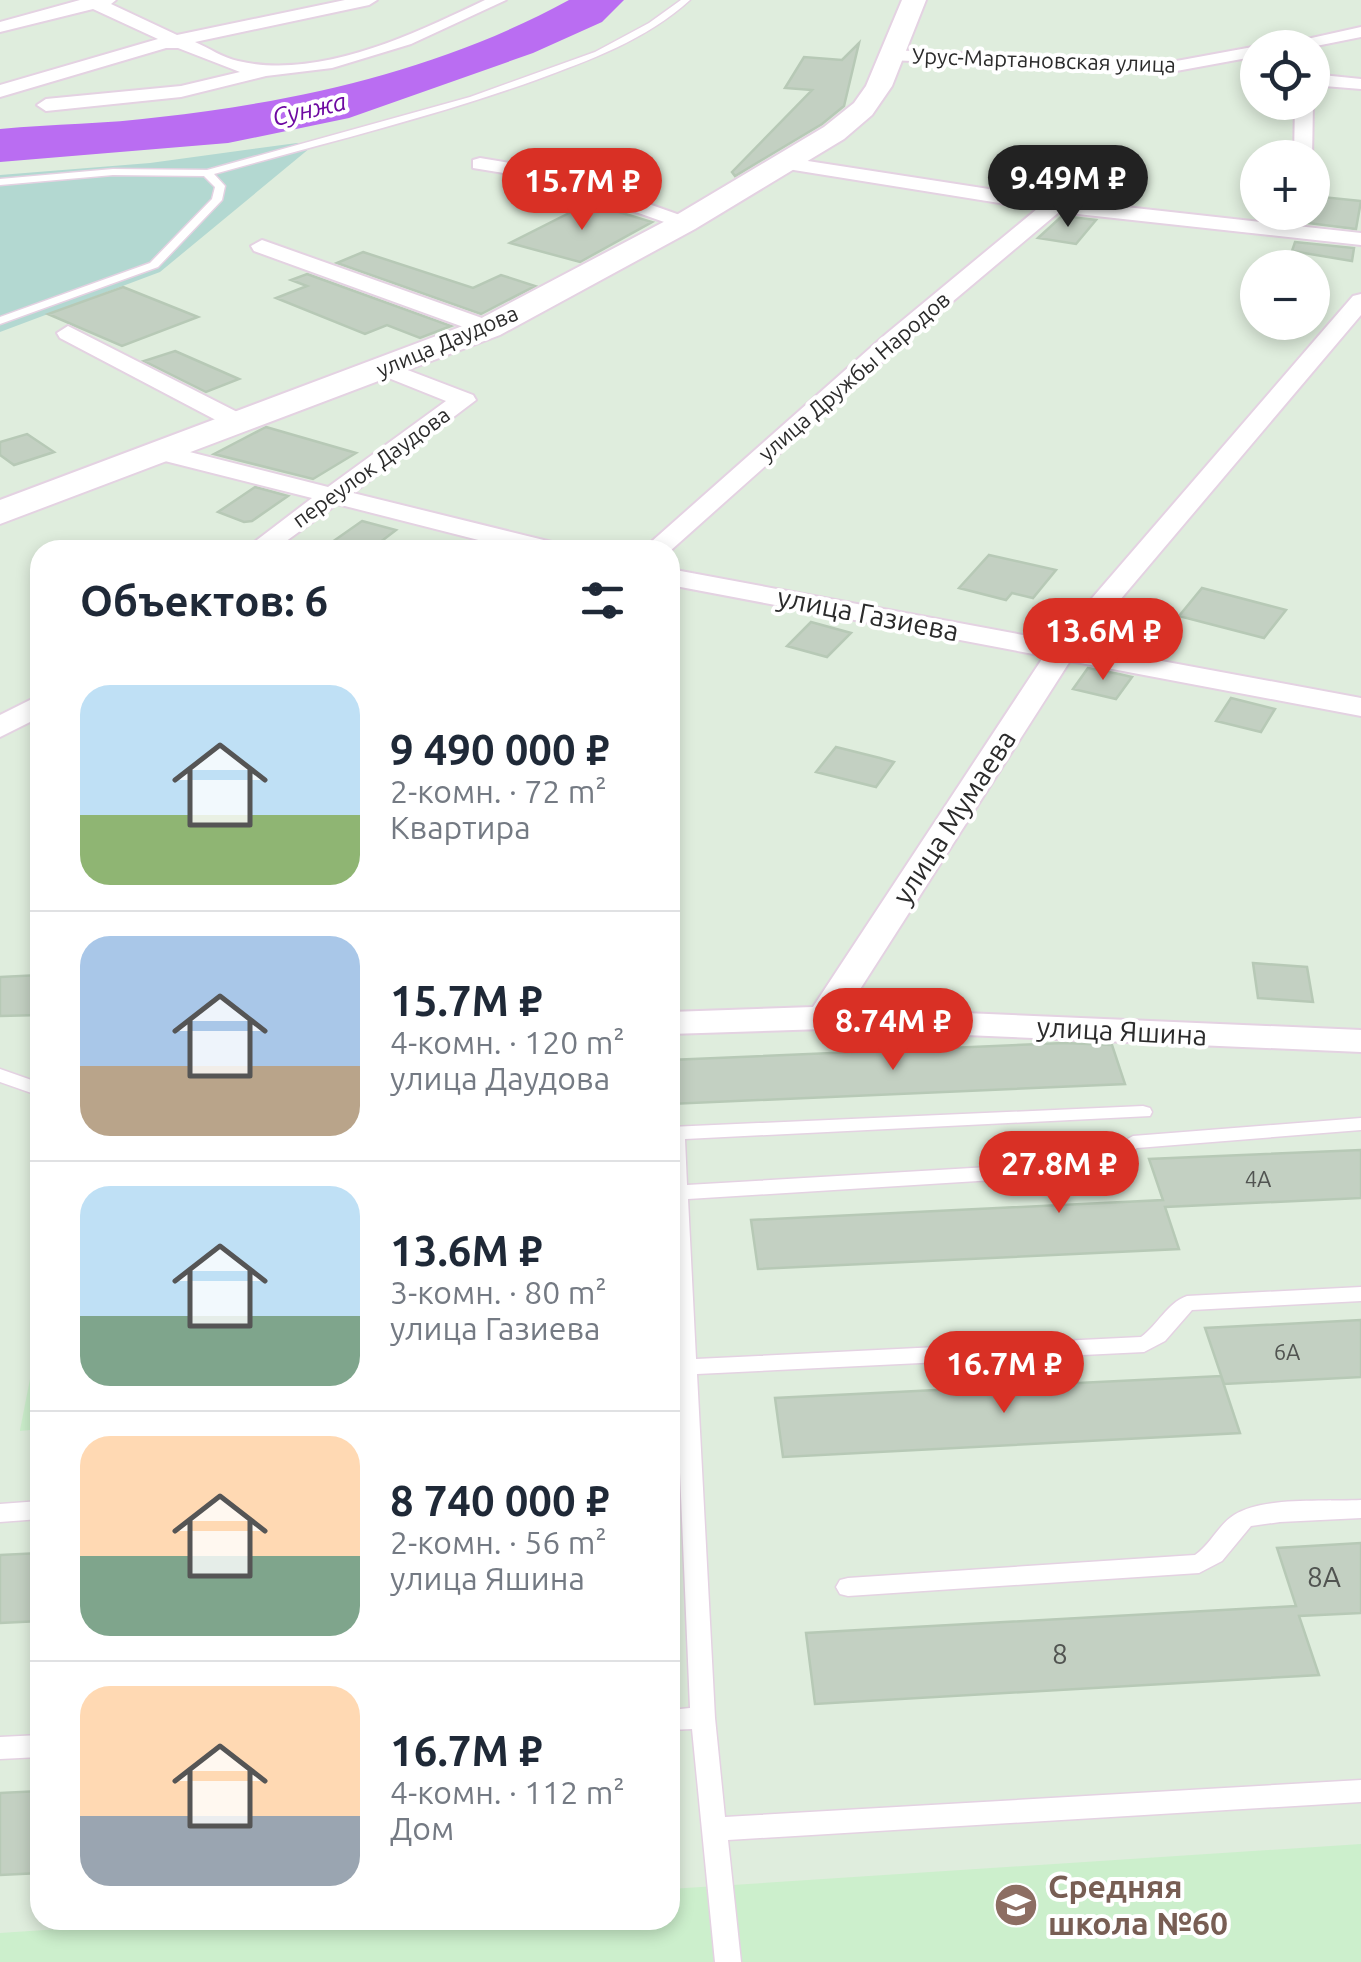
<!DOCTYPE html>
<html lang="ru">
<head>
<meta charset="utf-8">
<style>
  :root { --surface:#fff; --page:#f2f2f3; --text:#1f2937; --muted:#747a83; --line:#e0e1e3; --accent:#d93025 }
  body { margin:0; font-family:Ubuntu,sans-serif; background:var(--page); color:var(--text); height:100vh; display:flex; flex-direction:column; font-size:38px; white-space:nowrap }
  * { box-sizing:border-box; margin:0 }
  p { font-size:32px; color:var(--muted) }
  .icon { flex:none; width:55px; height:55px; fill:none; stroke:currentColor; stroke-width:2; stroke-linecap:round; stroke-linejoin:round }
  .map { position:relative; flex:1; overflow:hidden }
  .details { position:absolute; left:30px; top:540px; width:650px; height:1390px; display:flex; flex-direction:column; background:var(--surface); border-radius:30px; box-shadow:0 5px 15px #0003 }
  .details>* { flex:none }
  .buttons { position:absolute; left:1240px; top:30px; display:grid; gap:20px }
  .buttons a { display:grid; place-items:center; width:90px; height:90px; border-radius:50%; background:var(--surface); box-shadow:0 5px 15px #0003; font-size:50px }
  .price { position:absolute; translate:-50% -85px; padding:0 22px; border-radius:35px; background:var(--accent); color:#fff; font-size:32px; line-height:65px; filter:drop-shadow(0 2px 5px #0008) }
  .price::after { content:''; position:absolute; left:50%; top:60px; width:30px; height:22px; margin-left:-15px; background:inherit; clip-path:polygon(0 0,100% 0,50% 100%) }
  .price.current { background:#222; color:#fff }
  ul { padding:0; list-style:none }
  li { display:flex; align-items:center; gap:30px; height:250px; padding:0 50px }
  li+li { border-top:2px solid var(--line) }
  li span { display:grid; place-items:center; flex:none; width:280px; height:200px; border-radius:30px; color:#555 }
  li>.icon { margin-inline-start:auto }
  span .icon { width:120px; height:120px; fill:#fffc; stroke-width:1 }
  li b { font-size:42px }
  h2 { display:flex; justify-content:space-between; align-items:center; height:120px; padding:0 50px; font-size:42px }
  .map>svg:first-child { display:block }
  .education { fill:#ccefcc }
  .cemetery { fill:#b3d8d1 }
  .water { fill:#ba6df2 }
  .building { fill:#c3d0c2; stroke:#b7c9b6; stroke-width:2.5 }
  .lines { fill:none; stroke-linecap:round; stroke-linejoin:round }
  .lane-casing { stroke:#e4d2e2; stroke-width:3 }
  .street-casing { stroke:#e4d2e2; stroke-width:4 }
  .secondary-casing { stroke:#e4d2e2; stroke-width:4 }
  .lane { fill:#fff; fill-rule:evenodd }
  .street { fill:#fff; fill-rule:evenodd }
  .secondary { fill:#fff; fill-rule:evenodd }
  .labels { text-anchor:middle; stroke-width:8; stroke-linejoin:round; paint-order:stroke }
  .far-street-label { font-size:22px; fill:#2b2b2b; stroke:#fff }
  .number-label { font-size:22px; fill:#515451 }
  .far-water-label { font-size:25px; font-style:italic; fill:#6d09a1; stroke:#fff }
  .street-label { font-size:28px; fill:#2b2b2b; stroke:#fff }
  .near-number-label { font-size:28px; fill:#515451 }
  .near-education-label { font-size:32px; font-weight:bold; fill:#785e54; stroke:#fff; text-anchor:start }
</style>
</head>
<body>
<div class="map">
<svg width="1361" height="1962" viewBox="0 0 1361 1962">
  <rect width="100%" height="100%" fill="#dfeddd"/>
  <path class="education" d="M40 1328V1429L20 1431V1430Z
    M1361 1844V1962H0V1933L194 1920H670V1889Z"/>
  <path class="cemetery" d="M297 143 310 148 160 272 0 332V175L150 163Z"/>
  <path class="water" d="M569 0H624L602 22 533 53 349 118 228 143 0 162V129C53 124 107 124 160 117 302 101 443 69 569 0Z"/>
  <path class="building" d="M859 43 844 106 822 124 735 176 732 172 812 90 785 88 804 57 842 60Z
    M1312 196 1361 201 1356 229 1300 222 1303 212H1312Z
    M589 203 652 222 580 262 510 243Z
    M1062 216 1096 220 1076 244 1038 238Z
    M1295 242 1354 248 1352 261 1292 251Z
    M363 252 473 288 501 275 535 286 481 314 337 263Z
    M307 274 451 326 420 338 387 325 365 334 276 298 307 286 291 280Z
    M123 287 198 317 122 346 48 314Z
    M175 351 239 379 206 392 144 361Z
    M266 427 356 453 313 479 214 454Z
    M27 434 54 452 14 465 0 455V442Z
    M255 487 288 496 252 521 244 522 218 512Z
    M362 521 396 530 370 550 332 542Z
    M989 555 1056 570 1033 598 1012 593 1006 600 959 588Z
    M1202 588 1286 610 1264 638 1179 616Z
    M811 622 851 633 827 657 787 646Z
    M1088 668 1119 674 1132 677 1116 699 1073 689Z
    M1231 698 1275 709 1261 732 1216 721Z
    M836 747 880 758 894 762 876 787 816 772Z
    M1253 963 1307 967 1313 1002 1258 998Z
    M40 975V1015L0 1016V977Z
    M1064 1043 1112 1045 1125 1084 670 1104V1060Z
    M1361 1150V1198L1165 1207 1179 1249 758 1269 751 1220 1163 1200 1149 1159Z
    M1361 1320V1377L1224 1384 1205 1328Z
    M1221 1376 1240 1433 783 1457 775 1398Z
    M1361 1543V1613L1299 1616 1319 1675 815 1704 806 1633 1296 1606 1277 1548Z
    M40 1553V1621L0 1623V1555Z
    M40 1791V1873L0 1875V1793Z"/>
  <g class="lines">
    <g class="lane-casing">
      <path id="lane" d="M681 0H690C646 40 590 60 536 80 430 118 321 144 214 174L225 186 222 200 158 267 0 324V317L150 263 212 199 215 187 204 176 113 175 0 185V179L113 169 207 170 470 97 595 52 649 23Z
        M0 1069 40 1083V1096L0 1082Z
        M1143 1106 1150 1108 1152 1112 1150 1116 685 1139 687 1185 1088 1161 1133 1136 1361 1118V1130L1137 1148 1092 1174 688 1199 696 1359 1141 1337C1158 1325 1167 1303 1187 1296L1361 1287V1301L1192 1310 1165 1341 1144 1352 697 1374 715 1718 725 1817 1361 1780V1802L728 1840 741 1962H715L692 1729 670 1730V1710L690 1708 670 1236V1127Z
        M1361 1500V1518L1280 1522 1251 1526 1222 1561 1199 1573 848 1596 840 1594 836 1587 840 1580 848 1578 1195 1555C1211 1544 1218 1525 1234 1515 1263 1496 1327 1502 1361 1500Z
        M40 1501V1519L0 1522V1504Z
        M40 1735V1757L0 1759V1737Z"/>
    </g>
    <g class="street-casing">
      <path id="street" d="M80 0H116L111 4 177 35 345 0H377L369 5 195 42C209 48 223 58 238 61 319 80 414 34 485 0H506L411 44 332 68 266 76 181 97 46 111 37 105 46 99 181 86 240 72 178 48H166L0 97V85L158 39 93 9 0 32V22Z
        M1361 27V37L1306 48H1267Z
        M1258 46 1264 48H1258V56L1171 72 889 60 880 55 889 50 1171 62Z
        M1312 74 1361 79V89L1312 85Z
        M1295 102H1313L1312 160 1294 158Z
        M782 157 1054 199 1361 233V245L1059 212 902 344 670 551 642 550 886 334 1037 209 775 167 772 163Z
        M480 158 553 170 691 219 694 223 684 229 542 179 473 168V160Z
        M262 240 496 323 499 328 488 335 480 333 254 251 251 246Z
        M1361 294V315L1081 646 1361 698V716L1070 661 848 1008 1361 1030V1052L824 1029 670 1034V1012L813 1007 1044 656 670 585V569L1055 641 1353 296Z
        M68 326 249 418 252 423 240 430 231 428 60 338 57 333Z
        M384 361 473 395 476 400 353 493 560 544 563 550H518L337 504 274 550H244L312 498 153 458 149 453 162 445 328 487 446 401 376 373 372 368Z
        M40 695V717L0 737V715Z"/>
    </g>
    <g class="secondary-casing">
      <path id="secondary" d="M902 0H926L892 86 872 115 844 139 695 229 500 335 0 524V500L476 321 673 217 824 127 854 103 866 86Z"/>
    </g>
    <use href="#lane" class="lane"/>
    <use href="#street" class="street"/>
    <use href="#secondary" class="secondary"/>
  </g>
  <defs>
    <g id="school-disc" transform="scale(2.25)"><circle r="9.5" fill="#8d6e63" stroke="#fff"/><path d="M0-5L7-2L0 1L-7-2ZM-4 1L0 2.5L4 1V4Q0 6-4 4Z" fill="#fff"/></g>
  </defs>
  <g fill-rule="evenodd">
    <use href="#school-disc" x="1016" y="1905"/>
  </g>
  <g class="labels">
    <g class="far-street-label">
      <text transform="translate(1044 60) rotate(2)" y="8">Урус-Мартановская улица</text>
      <text transform="translate(447 341) rotate(-23)" y="8">улица Даудова</text>
      <text transform="translate(854 376) rotate(-41)" y="8">улица Дружбы Народов</text>
      <text transform="translate(371 467) rotate(-36)" y="8">переулок Даудова</text>
    </g>
    <g class="number-label">
      <text x="1258" y="1187">4А</text>
      <text x="1287" y="1360">6А</text>
    </g>
    <g class="far-water-label">
      <text transform="translate(309 109) rotate(-13)" y="9">Сунжа</text>
    </g>
    <g class="street-label">
      <text transform="translate(868 614) rotate(11)" y="10">улица Газиева</text>
      <text transform="translate(954 817) rotate(-57)" y="10">улица Мумаева</text>
      <text transform="translate(1122 1031) rotate(3)" y="10">улица Яшина</text>
    </g>
    <g class="near-number-label">
      <text x="1324" y="1587">8А</text>
      <text x="1060" y="1664">8</text>
    </g>
    <g class="near-education-label">
      <text x="1048" y="1898">Средняя<tspan x="1048" dy="37">школа №60</tspan></text>
    </g>
  </g>
</svg>
<div class="buttons">
<a><svg class="icon" aria-label="locate" viewBox="0 0 24 24"><circle cx="12" cy="12" r="6"/><path d="M12 2v4M12 18v4M2 12h4M18 12h4"/></svg></a>
<a>+</a>
<a>−</a>
</div>
<b class="price current" style="left:1068px;top:230px">9.49M ₽</b>
<b class="price" style="left:582px;top:233px">15.7M ₽</b>
<b class="price" style="left:1103px;top:683px">13.6M ₽</b>
<b class="price" style="left:893px;top:1073px">8.74M ₽</b>
<b class="price" style="left:1059px;top:1216px">27.8M ₽</b>
<b class="price" style="left:1004px;top:1416px">16.7M ₽</b>
<section class="details">
<h2>Объектов: 6<svg class="icon" aria-label="filters" viewBox="0 0 24 24"><path d="M4 7h16M4 17h16"/><circle cx="9" cy="7" r="2"/><circle cx="15" cy="17" r="2"/></svg></h2>
<ul>
<li><span style="background:linear-gradient(#bfe0f5 65%,#8fb573 0)"><svg class="icon" aria-label="home" viewBox="0 0 24 24"><path d="M3 11l9-7 9 7M6 9v11h12V9"/></svg></span><div><b>9 490 000 ₽</b><p>2-комн. · 72 m²</p><p>Квартира</p></div></li>
<li><span style="background:linear-gradient(#a9c7e8 65%,#b9a48a 0)"><svg class="icon" aria-label="home" viewBox="0 0 24 24"><path d="M3 11l9-7 9 7M6 9v11h12V9"/></svg></span><div><b>15.7M ₽</b><p>4-комн. · 120 m²</p><p>улица Даудова</p></div></li>
<li><span style="background:linear-gradient(#bfe0f5 65%,#7fa58c 0)"><svg class="icon" aria-label="home" viewBox="0 0 24 24"><path d="M3 11l9-7 9 7M6 9v11h12V9"/></svg></span><div><b>13.6M ₽</b><p>3-комн. · 80 m²</p><p>улица Газиева</p></div></li>
<li><span style="background:linear-gradient(#ffd9b3 60%,#7fa58c 0)"><svg class="icon" aria-label="home" viewBox="0 0 24 24"><path d="M3 11l9-7 9 7M6 9v11h12V9"/></svg></span><div><b>8 740 000 ₽</b><p>2-комн. · 56 m²</p><p>улица Яшина</p></div></li>
<li><span style="background:linear-gradient(#ffd9b3 65%,#9aa5b1 0)"><svg class="icon" aria-label="home" viewBox="0 0 24 24"><path d="M3 11l9-7 9 7M6 9v11h12V9"/></svg></span><div><b>16.7M ₽</b><p>4-комн. · 112 m²</p><p>Дом</p></div></li>
</ul>
</section>
</div>
</body>
</html>
